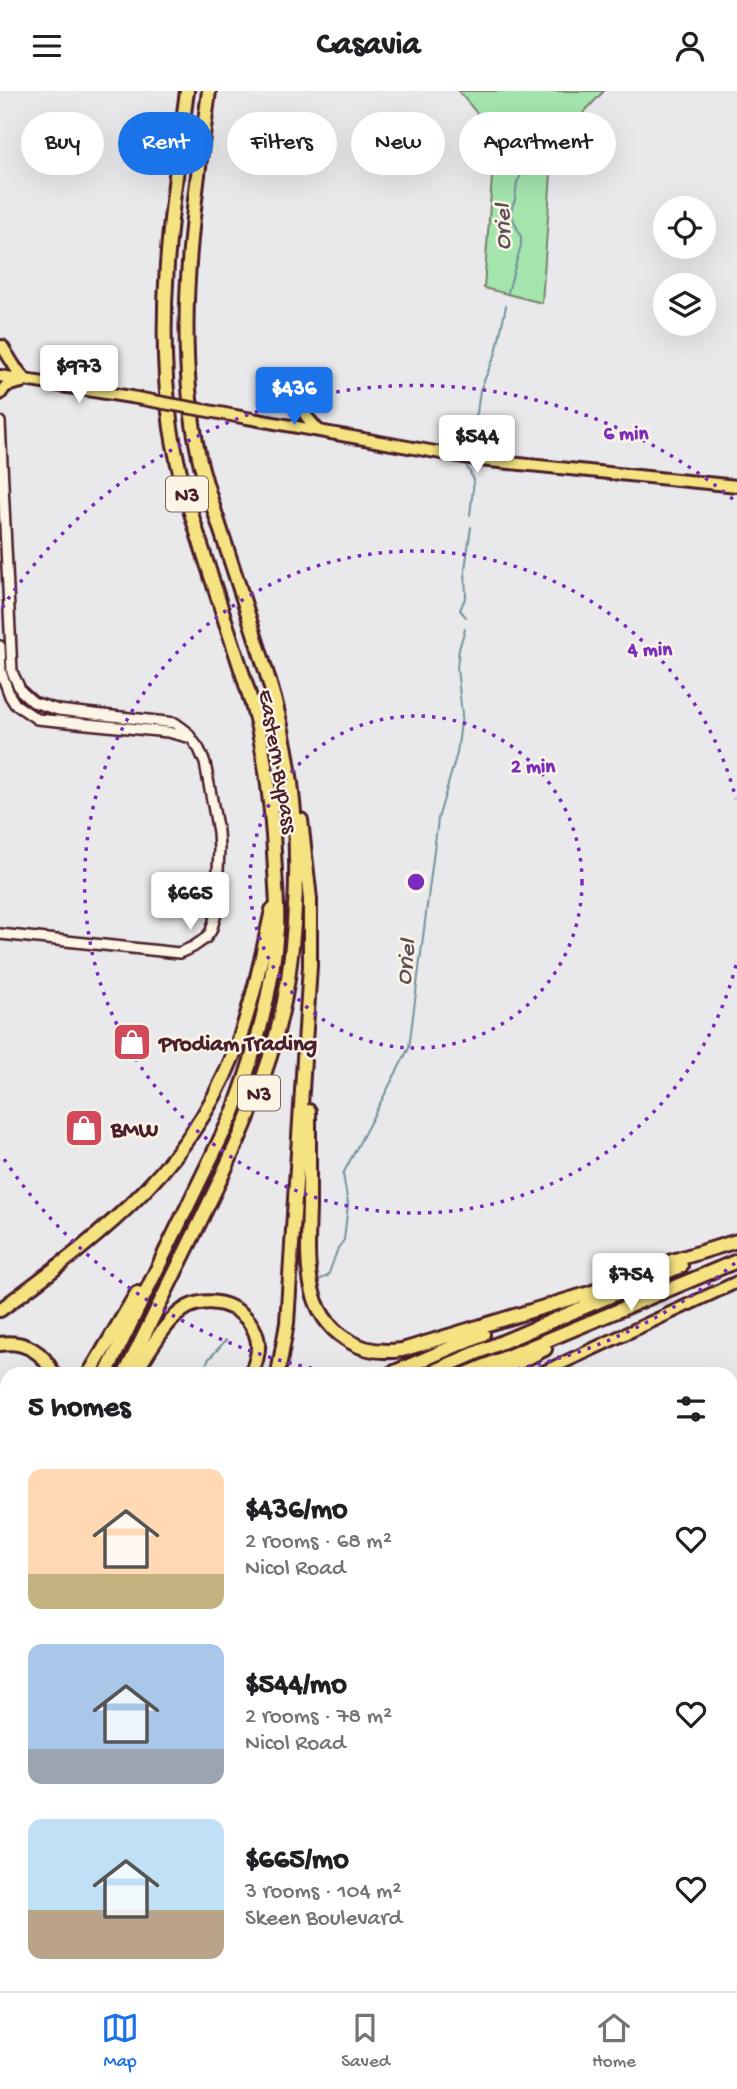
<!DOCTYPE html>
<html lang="en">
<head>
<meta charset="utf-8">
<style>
  :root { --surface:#fff; --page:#f6f6f6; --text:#202124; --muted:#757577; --line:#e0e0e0; --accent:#1a73e8 }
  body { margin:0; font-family:"Gochi Hand",sans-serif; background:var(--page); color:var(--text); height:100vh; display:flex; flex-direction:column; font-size:26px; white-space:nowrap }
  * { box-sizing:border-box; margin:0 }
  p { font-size:23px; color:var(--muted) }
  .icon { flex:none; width:38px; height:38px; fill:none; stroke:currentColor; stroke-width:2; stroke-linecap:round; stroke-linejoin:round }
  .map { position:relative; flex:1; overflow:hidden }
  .drawer { position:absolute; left:0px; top:1276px; width:738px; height:625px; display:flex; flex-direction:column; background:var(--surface); border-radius:21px 21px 0 0; box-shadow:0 7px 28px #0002 }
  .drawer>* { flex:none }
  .banner { position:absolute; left:21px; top:21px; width:696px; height:63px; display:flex; gap:14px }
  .controls { position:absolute; left:653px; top:105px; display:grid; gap:14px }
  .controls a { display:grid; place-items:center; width:63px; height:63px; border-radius:50%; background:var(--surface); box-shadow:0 7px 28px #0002; font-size:35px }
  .price { position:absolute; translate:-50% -60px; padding:0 16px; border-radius:7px; background:#fff; color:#222; font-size:23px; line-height:46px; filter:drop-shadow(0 2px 4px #0008) }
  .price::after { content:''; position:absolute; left:50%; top:42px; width:21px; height:16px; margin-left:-10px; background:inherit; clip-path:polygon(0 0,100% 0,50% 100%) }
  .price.active { background:var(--accent); color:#fff }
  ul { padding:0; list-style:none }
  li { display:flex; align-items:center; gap:21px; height:175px; padding:0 28px }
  li span { display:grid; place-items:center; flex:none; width:196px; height:140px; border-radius:14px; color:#555 }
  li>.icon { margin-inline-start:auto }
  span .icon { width:84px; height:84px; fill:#fffc; stroke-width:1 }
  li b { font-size:30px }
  h2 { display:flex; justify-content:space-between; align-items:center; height:84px; padding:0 28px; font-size:30px }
  .tag { padding:0 24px; border-radius:32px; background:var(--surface); box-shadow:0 7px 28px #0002; font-size:24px; line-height:63px }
  .tag.active { background:var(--accent); color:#fff }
  header { display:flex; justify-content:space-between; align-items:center; height:91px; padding:0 28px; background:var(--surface); font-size:32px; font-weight:700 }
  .tab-bar { display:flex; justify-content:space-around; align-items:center; height:98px; border-top:2px solid var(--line); background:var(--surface); font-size:19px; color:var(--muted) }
  .tab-bar a { display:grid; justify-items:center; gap:4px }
  .tab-bar .active { color:var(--accent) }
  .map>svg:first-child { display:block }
  .park { fill:#a4e5ae; stroke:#77826c; stroke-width:2 }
  .water { fill:url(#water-waves); stroke:#73939c; stroke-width:2 }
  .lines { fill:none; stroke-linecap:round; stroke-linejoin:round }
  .stream { stroke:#73939c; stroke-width:2 }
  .river { stroke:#8fe1e7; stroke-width:12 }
  .minor-casing { stroke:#4a1f2b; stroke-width:14 }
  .major-casing { stroke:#4a1f2b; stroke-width:16 }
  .highway-casing { stroke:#4a1f2b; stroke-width:18 }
  .minor { stroke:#fcf5e5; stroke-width:9 }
  .major { stroke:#f5e382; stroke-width:10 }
  .highway { stroke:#f5e382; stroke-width:12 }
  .major-bridge-casing { stroke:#4a1f2b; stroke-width:16; stroke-linecap:butt }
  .highway-bridge-casing { stroke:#4a1f2b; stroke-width:18; stroke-linecap:butt }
  .major-bridge { stroke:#f5e382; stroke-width:10 }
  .highway-bridge { stroke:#f5e382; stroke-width:12 }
  .ring { fill:none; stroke:#7b2cbf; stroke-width:3.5; stroke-dasharray:3.5 7 }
  .labels { text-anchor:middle; stroke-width:5; stroke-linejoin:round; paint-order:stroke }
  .shield { fill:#fcf5e5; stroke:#7f5f63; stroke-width:2 }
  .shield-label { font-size:21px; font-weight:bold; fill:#4a1f2b }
  .street-label { font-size:23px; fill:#4a1f2b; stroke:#fcf5e5 }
  .poi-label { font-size:23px; font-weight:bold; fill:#4a1f2b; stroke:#fcf5e5; text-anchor:start }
  .water-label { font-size:24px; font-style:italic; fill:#5b505a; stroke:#fcf5e5 }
  .centre { fill:#7b2cbf; stroke:#fcf5e5; stroke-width:3.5 }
  .ring-label { font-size:21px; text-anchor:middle; font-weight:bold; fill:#7b2cbf; stroke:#fcf5e5; stroke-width:5; stroke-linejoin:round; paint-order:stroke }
</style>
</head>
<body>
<header><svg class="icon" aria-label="menu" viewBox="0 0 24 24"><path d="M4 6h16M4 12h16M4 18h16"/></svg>Casavia<svg class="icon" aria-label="person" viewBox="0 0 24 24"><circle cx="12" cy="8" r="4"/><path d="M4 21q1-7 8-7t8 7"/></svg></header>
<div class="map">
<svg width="737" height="1900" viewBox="0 0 737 1900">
  <defs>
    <pattern id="water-waves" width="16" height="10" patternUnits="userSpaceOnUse" patternTransform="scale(1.75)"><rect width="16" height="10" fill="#8fe1e7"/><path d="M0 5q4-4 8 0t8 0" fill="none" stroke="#7dc1c6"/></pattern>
  </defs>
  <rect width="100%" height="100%" fill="#e9e8eb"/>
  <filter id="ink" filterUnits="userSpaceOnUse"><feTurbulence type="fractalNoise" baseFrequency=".0143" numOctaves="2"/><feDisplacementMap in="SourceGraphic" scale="14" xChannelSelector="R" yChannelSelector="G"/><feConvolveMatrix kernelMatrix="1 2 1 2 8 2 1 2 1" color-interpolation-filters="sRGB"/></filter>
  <g filter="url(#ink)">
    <path class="park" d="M459 0H604L553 54 542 212 484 197 495 45Z
      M7 1713V1894H380L378 1900H0V1724Z"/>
    <path class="water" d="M117 1894H319L318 1900H106Z"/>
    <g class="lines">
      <path class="stream" d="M522 0 523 3
        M508 201 521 154V146L511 123 512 116 515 109 517 91 524 79 526 72 525 28
        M469 360 471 334 477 322 480 299 496 262 506 215
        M467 376 474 389 470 424
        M466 526 460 519 466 505 465 478 471 436
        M321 1188 328 1185 338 1157 344 1149 348 1113 343 1083 409 957 438 728 457 662 462 624 457 577 459 558 465 538
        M203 1283 208 1269 226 1249
        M406 1900 415 1894"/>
      <path class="river" d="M732 1782 737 1784
        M381 1900 383 1894"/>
      <g class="minor-casing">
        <path id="minor" d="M0 331 12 581 21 600 33 611 58 619 175 632 186 640 199 658 205 672 218 741 219 758 216 823 211 840 206 847 193 856 179 862 0 843
          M0 555 1 581 10 605 15 613 37 628 168 641 191 647"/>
      </g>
      <g class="major-casing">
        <path id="major" d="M2 255 15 276 26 289
          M0 285 131 306
          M0 303 6 295 22 291
          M298 312 306 325 318 339
          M225 323 480 369 737 395
          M539 1283 737 1191
          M0 1710 7 1700"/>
      </g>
      <g class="highway-casing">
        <path id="highway" d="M309 1020C309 1052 309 1084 309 1116 308 1163 301 1219 346 1248 363 1260 381 1262 402 1259L590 1202
          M585 1204 672 1170 737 1150
          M0 1219C105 1141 198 1073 241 943 255 902 263 860 272 819
          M0 1253C24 1249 44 1261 53 1283
          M89 1283 137 1202
          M106 1283 233 1022C255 963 273 901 277 837 278 818 276 798 275 779 273 730 268 680 257 632 248 596 235 561 224 526 205 464 181 401 171 337 155 225 172 112 187 0
          M125 1283C148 1237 170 1191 193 1145 234 1061 274 981 288 888 302 789 299 686 269 590 254 541 238 492 222 443 214 418 205 392 199 366 173 244 193 122 209 0
          M134 1283C148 1263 166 1227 188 1216 216 1202 254 1220 258 1252 259 1263 255 1273 251 1283
          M278 1283 287 1232 310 875V808L301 729
          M390 1283 483 1243
          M427 1283 681 1175
          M466 1283 737 1170
          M496 1283 545 1258
          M0 1355 7 1357
          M0 1371 7 1369
          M0 1388 7 1387
          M0 1403 7 1402
          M0 1468 7 1452
          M0 1504 7 1489
          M0 1546 7 1531
          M0 1662 7 1651
          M0 1692 7 1683"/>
      </g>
      <use href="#minor" class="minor"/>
      <use href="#major" class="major"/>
      <use href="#highway" class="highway"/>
      <g class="major-bridge-casing">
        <path id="major-bridge" d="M131 306 225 323"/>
      </g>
      <g class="highway-bridge-casing">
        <path id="highway-bridge" d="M0 1418 7 1425"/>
      </g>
      <use href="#major-bridge" class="major-bridge"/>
      <use href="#highway-bridge" class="highway-bridge"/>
    </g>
  </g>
  <g class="ring">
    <circle cx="416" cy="791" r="166"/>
    <path d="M736 874A331 331 0 1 1 736 708"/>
    <path d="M735 1172A497 497 0 0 1 489 1283M343 1283A497 497 0 0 1 2 1065M2 517A497 497 0 0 1 735 410"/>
  </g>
  <defs>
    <g id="shop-square" transform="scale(2.0125)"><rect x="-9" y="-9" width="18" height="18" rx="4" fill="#d1495b" stroke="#fcf5e5"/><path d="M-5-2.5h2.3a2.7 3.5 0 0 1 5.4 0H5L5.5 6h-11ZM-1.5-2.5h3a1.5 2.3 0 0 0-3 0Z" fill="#fff"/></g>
  </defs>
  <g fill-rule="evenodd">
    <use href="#shop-square" x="132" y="951"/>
    <use href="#shop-square" x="84" y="1037"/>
  </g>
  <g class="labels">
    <g class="shield">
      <rect x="166" y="385.5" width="42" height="35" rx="5"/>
      <rect x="238" y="984.5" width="42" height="35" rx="5"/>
    </g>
    <g class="shield-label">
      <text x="187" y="410">N3</text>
      <text x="259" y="1009">N3</text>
    </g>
    <g class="street-label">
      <text transform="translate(280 670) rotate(80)" y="8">Eastern Bypass</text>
    </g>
    <g class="poi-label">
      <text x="159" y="959">Prodiam Trading</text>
      <text x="111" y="1045">BMW</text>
    </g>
    <g class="water-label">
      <text transform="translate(501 136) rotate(-90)" y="8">Oriel</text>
      <text transform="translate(404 871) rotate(-83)" y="8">Oriel</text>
    </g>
  </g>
  <circle cx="416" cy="791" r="10" class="centre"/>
  <g class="ring-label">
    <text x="626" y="348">6 min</text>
    <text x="650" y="564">4 min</text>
    <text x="533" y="681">2 min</text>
  </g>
</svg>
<div class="controls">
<a><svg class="icon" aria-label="locate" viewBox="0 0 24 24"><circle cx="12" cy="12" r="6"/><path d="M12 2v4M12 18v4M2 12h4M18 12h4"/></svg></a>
<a><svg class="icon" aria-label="layers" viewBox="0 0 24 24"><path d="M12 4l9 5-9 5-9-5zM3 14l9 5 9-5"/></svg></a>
</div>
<b class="price" style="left:79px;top:314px">$973</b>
<b class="price active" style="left:294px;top:336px">$436</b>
<b class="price" style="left:477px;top:384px">$544</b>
<b class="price" style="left:190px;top:841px">$665</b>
<b class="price" style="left:631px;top:1222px">$754</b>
<div class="banner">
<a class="tag">Buy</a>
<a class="tag active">Rent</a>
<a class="tag">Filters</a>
<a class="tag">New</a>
<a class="tag">Apartment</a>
</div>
<section class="drawer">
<h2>5 homes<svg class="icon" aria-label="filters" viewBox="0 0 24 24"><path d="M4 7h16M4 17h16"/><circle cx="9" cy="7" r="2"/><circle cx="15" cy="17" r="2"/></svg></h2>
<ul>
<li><span style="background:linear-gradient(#ffd9b3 75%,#c2b280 0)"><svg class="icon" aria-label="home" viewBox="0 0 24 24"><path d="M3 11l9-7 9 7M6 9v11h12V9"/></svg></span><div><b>$436/mo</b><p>2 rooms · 68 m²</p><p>Nicol Road</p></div><svg class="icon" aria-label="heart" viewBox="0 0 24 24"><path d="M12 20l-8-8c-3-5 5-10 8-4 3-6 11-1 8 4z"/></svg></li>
<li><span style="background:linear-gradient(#a9c7e8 75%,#9aa5b1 0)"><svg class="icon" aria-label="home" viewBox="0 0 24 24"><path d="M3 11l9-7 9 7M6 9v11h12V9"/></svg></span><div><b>$544/mo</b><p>2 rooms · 78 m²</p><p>Nicol Road</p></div><svg class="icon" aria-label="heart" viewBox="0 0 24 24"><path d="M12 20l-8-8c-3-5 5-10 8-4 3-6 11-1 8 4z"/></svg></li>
<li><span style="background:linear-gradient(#bfe0f5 65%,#b9a48a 0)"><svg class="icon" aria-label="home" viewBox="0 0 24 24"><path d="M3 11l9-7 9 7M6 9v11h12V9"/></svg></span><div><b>$665/mo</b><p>3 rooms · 104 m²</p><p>Skeen Boulevard</p></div><svg class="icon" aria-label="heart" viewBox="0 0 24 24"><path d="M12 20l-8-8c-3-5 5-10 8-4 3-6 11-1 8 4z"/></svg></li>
</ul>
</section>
</div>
<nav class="tab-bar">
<a class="active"><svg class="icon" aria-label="map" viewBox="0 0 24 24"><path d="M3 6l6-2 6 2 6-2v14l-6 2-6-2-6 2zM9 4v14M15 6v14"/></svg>Map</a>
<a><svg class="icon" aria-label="saved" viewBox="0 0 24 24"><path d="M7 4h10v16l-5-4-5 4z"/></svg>Saved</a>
<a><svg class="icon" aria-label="home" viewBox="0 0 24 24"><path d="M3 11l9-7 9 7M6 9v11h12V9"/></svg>Home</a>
</nav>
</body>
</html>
